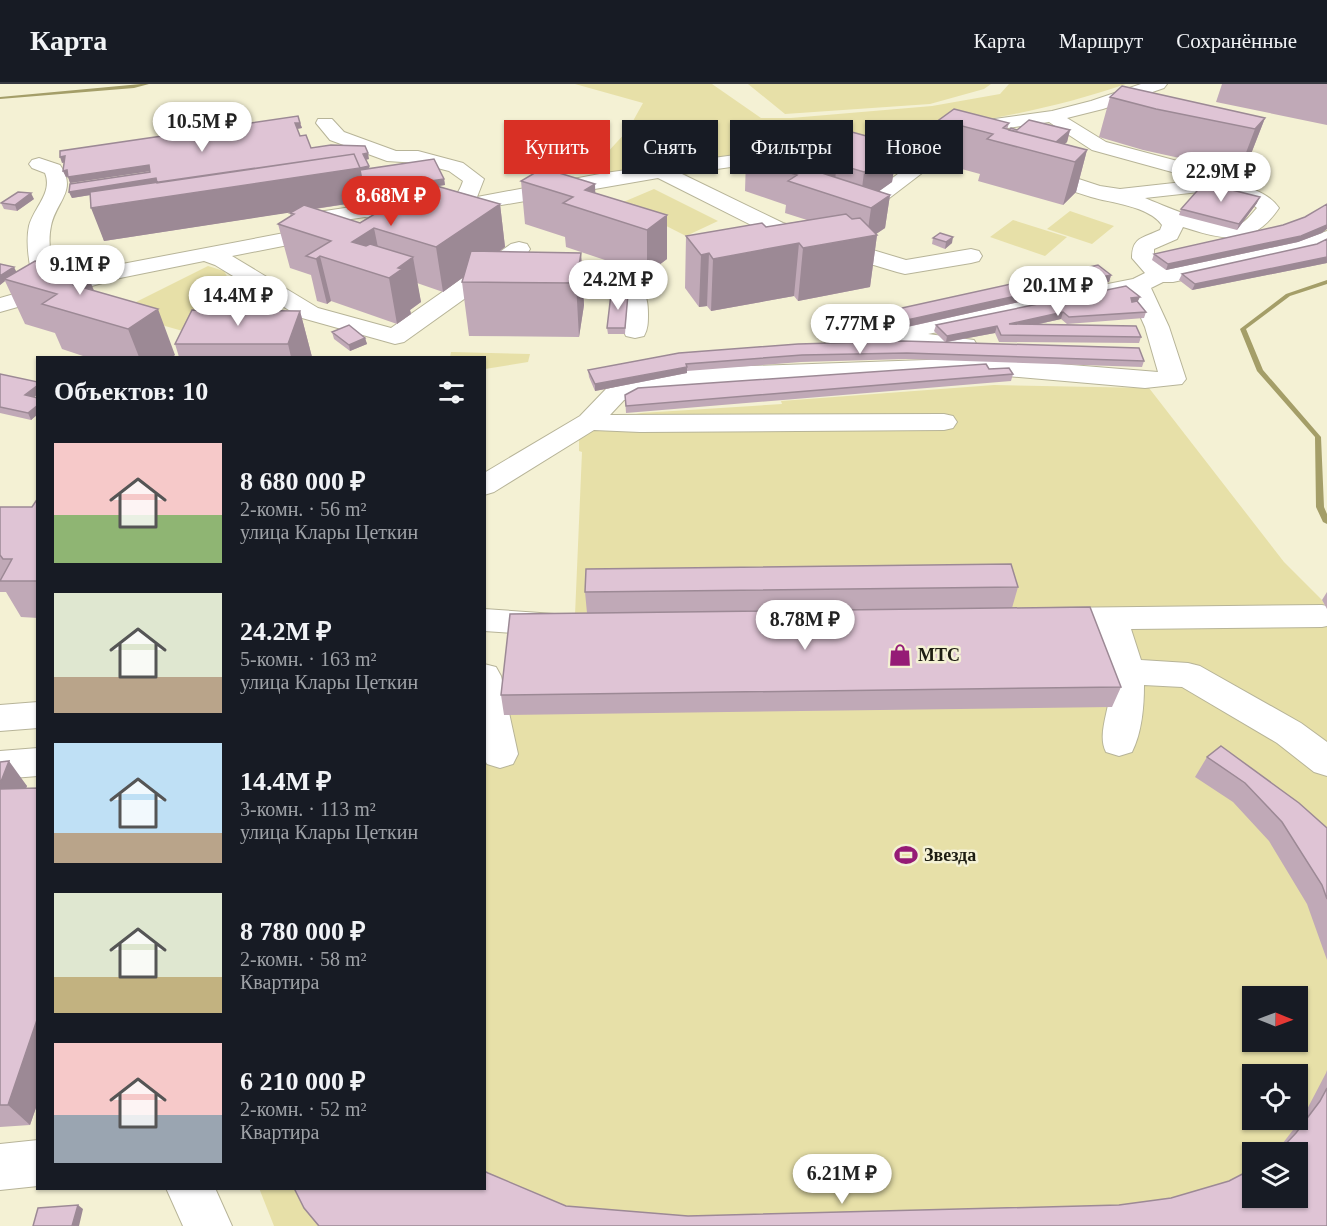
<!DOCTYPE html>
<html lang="ru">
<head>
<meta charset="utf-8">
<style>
  :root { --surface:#171b24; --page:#242831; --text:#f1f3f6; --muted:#9ea1a6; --line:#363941; --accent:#d93025 }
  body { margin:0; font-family:Georgia,serif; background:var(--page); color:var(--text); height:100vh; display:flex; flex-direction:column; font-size:22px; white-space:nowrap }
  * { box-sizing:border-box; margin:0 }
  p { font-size:20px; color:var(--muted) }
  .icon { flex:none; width:33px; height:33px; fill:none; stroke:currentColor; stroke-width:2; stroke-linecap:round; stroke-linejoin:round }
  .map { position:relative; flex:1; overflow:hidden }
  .panel { position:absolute; left:36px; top:272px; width:450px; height:834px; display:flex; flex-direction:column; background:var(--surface); border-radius:0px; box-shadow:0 2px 4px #0004 }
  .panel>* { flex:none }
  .banner { position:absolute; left:504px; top:36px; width:570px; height:54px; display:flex; gap:12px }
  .needle { width:39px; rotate:91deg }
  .fabs { position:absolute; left:1242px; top:902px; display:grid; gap:12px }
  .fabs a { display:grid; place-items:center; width:66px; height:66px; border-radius:0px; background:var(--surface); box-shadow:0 2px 4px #0004; font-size:30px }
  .price { position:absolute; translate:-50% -51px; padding:0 14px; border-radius:21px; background:#fff; color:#222; font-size:20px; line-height:39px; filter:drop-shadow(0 2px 3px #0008) }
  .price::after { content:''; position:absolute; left:50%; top:36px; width:18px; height:14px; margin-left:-9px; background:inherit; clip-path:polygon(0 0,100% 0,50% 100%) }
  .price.selected { background:var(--accent); color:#fff }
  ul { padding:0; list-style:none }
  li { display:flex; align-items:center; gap:18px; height:150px; padding:0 18px }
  li span { display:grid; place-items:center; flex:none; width:168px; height:120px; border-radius:0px; color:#555 }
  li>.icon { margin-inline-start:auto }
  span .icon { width:72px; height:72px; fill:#fffc; stroke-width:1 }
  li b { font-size:26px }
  h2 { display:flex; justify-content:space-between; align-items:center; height:72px; padding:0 18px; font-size:26px }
  .chip { padding:0 21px; border-radius:0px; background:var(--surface); box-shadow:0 2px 4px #0004; font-size:21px; line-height:54px }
  .chip.selected { background:var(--accent); color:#fff }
  header { display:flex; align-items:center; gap:36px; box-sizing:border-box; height:84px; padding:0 30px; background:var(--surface); border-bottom:2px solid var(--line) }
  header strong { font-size:28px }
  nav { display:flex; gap:33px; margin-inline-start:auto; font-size:21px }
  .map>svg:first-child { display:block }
  .green { fill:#e7e0a8; fill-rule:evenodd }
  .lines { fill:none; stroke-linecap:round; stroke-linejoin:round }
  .stream { fill:#a49e68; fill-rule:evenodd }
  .minor-casing { stroke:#b7b498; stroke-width:2 }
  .minor { fill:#fff; fill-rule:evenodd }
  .wall { fill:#c0a9b7; fill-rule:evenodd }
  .shaded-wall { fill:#9c8995 }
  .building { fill:#dfc4d5; stroke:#9c8995; stroke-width:1.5 }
  .labels { text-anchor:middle; stroke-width:5; stroke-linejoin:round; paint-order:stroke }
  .poi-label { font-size:18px; font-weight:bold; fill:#1d1c12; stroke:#f4f1d4; text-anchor:start }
</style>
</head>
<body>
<header>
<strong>Карта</strong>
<nav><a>Карта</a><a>Маршрут</a><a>Сохранённые</a></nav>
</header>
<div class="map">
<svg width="1327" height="1142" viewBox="0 0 1327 1142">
  <rect width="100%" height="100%" fill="#f4f1d4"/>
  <path class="green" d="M575 0H712L761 34H791L932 22 1000 10 1009 0H1126C1019 37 906 48 795 62 731 70 668 81 605 91L593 84 628 46 643 19Z
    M748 0H991L984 5 930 20 785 30Z
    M654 105 718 137 686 152 621 119Z
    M1070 127 1114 142 1092 160 1047 145Z
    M1013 136 1067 153 1045 172 990 153Z
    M208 182 224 187 238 212 204 253 165 242 130 221Z
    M451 268 530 270 528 278 485 285 484 273H450Z
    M994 301 1149 304 1284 478 1322 516 1327 525V1142H274L259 1104H484L485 630 575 531 582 368 579 367V348L621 333 641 329 782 320 781 317ZM1252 912H1298V957H1252ZM1252 990H1298V1035H1252ZM1252 1068H1298V1113H1252Z"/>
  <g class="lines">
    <path class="stream" d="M141 0H149L134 4 0 15V13Z
      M1327 196V200L1290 212 1246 245 1263 286 1321 353 1324 423 1327 430V440L1323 438 1316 423 1315 353 1257 287 1240 245 1286 210Z"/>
    <g class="minor-casing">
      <path id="minor" d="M1141 0H1167L1164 4 1103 25 1067 34 1106 58 1215 87C1235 104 1264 102 1279 124 1252 164 1224 156 1183 143L1177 155 1154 165V173L1165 184 1299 157 1327 147V161L1314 167 1173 198H1163L1151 204 1169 243 1186 295 1182 300 1145 304 984 290 695 300 624 316 610 331 944 330 953 332 957 338 953 344 944 346 640 348 594 346 494 408 484 411V389L580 332 606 305 695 284 984 274 1158 288 1145 243 1130 209 928 250 974 256 977 261 974 266 965 268 882 259 873 257 870 252 873 247 882 245 1133 195 1145 189 1132 174C1132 153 1143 154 1160 146L1162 141C1149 122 1111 119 1091 113 1070 107 1049 98 1029 91L1026 87 1029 83 1036 81 1100 102 1120 105 1201 96 1092 66 1049 38 882 62 923 82 926 86 871 128 864 130 839 123 836 119 839 115 846 113 861 117 902 87 858 65 682 90 783 139 906 176 971 165 979 167 982 172 979 177 971 179 905 190 897 188 767 149 658 94 444 131 437 129 434 125 437 121C452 117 458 112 463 97L449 87 418 79 387 77 330 56 316 39 318 35H332L344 48 396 67H418L463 79 484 95 477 113 605 89 1052 27 1091 17ZM1217 106 1248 117 1257 124C1252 129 1247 137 1240 140 1222 147 1164 122 1145 114Z
        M39 74 60 81C78 107 56 117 51 142 47 160 52 181 56 198L117 181 326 141 334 142 337 147 334 152 232 172 318 224 391 244 511 160 519 158 527 160 530 165 527 170 404 258 395 260 302 234 215 181 204 177 120 194 0 228V214L35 204C30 185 25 161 29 142 34 123 53 109 45 89L32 84 29 80 32 76Z
        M365 121 392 122 412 128 416 132 412 136 405 138 365 133 298 143 291 141 287 137 291 133 298 131Z
        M539 169C565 176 623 183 640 203 647 211 648 220 648 230 648 238 648 245 644 252L635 254 626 252C619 241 627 227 624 215 618 197 549 186 531 181L528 176 531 171Z
        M1322 521 1327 522V542L1322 543 1131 545 1141 576 1188 579 1200 582 1301 639 1327 658V692L1314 688 1277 659 1182 603 1144 601C1144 623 1142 648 1132 668L1119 672 1106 668C1097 651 1109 627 1110 607 1111 586 1106 565 1099 546H1050L1039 543 1034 535 1039 527 1050 524Z
        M484 525 554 530 565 533 570 541 565 549 554 552 484 547Z
        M484 580 496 583 501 592 518 670 513 680 500 684 487 680 484 674Z
        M38 618V644L0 647V621Z
        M38 664V692L0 695V667Z
        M38 1056V1102L0 1106V1060Z
        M166 1104H215L232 1142H183Z"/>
    </g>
    <use href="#minor" class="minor"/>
  </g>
  <path class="wall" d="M1222 0H1327V41L1216 18Z
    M1110 13 1265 34 1249 75 1239 87 1143 66 1099 53Z
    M939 36 1009 39 1007 46H1070L1067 58 1064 60 1087 66 1076 108 1063 121 978 97 980 90 932 77Z
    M300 39 302 44 297 45 300 52 311 64 369 75 365 76 369 85 444 95 445 101 438 102 500 120 505 163 499 168 581 169 584 221 579 253 469 252 462 198 463 193 443 208 417 199 421 218 410 226 411 230 397 240 331 217 327 220 317 217 311 191 290 184 278 140 291 133 290 129 291 128 104 157 90 111 72 114 69 108 150 87 70 99 68 92 66 93 63 87 64 79H62ZM415 106 360 139 315 125 366 117 365 113Z
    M836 55 897 66 892 98 879 107 890 111 885 144 876 150 877 151 870 203 798 217 794 212 711 227 707 222 699 223 685 204 686 152 766 143 807 136 785 129 786 121 745 107 746 75 815 79H816L818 59Z
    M521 97 595 100V109L667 131V175L647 190 566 163 565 153 525 140Z
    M34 115 17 127 4 125 1 119Z
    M1257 119 1237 146 1179 131 1181 125Z
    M1322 149 1298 158 1166 186 1152 176 1154 170Z
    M933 154 952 159 945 165 932 160Z
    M1327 155V179L1192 206 1179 196 1182 190 1317 160Z
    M0 180 16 188 94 207 175 271 172 273H86L62 265 55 249 25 240 5 197 0 201Z
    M1111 191 1109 198 836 259 945 258 934 247 936 241 1138 218 1146 228 1144 234 1067 240 1061 235 1035 241 1141 253 1139 259 999 258 995 249 947 258 1144 277 1142 283 906 275 801 278 687 287V289L595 307 589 293 588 286 829 259 819 248 820 242Z
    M628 210 625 250H608L607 244Z
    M300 227 312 273H179L175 260Z
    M332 248 365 254 367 260 350 267 334 255Z
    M989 285 1013 290 1011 297 626 329 625 311Z
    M0 290 38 310 34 313 38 314V330L31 336 0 329Z
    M38 414V534L21 533 6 508H0V423H32Z
    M1018 503 1012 524 1121 603 1112 623 504 631 501 611 587 529 585 508Z
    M1327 508V525L1322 516Z
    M1207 673 1327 744V876L1307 820 1269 757 1233 718 1195 693Z
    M0 678 27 702 26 704H38V1018L30 1041 0 1043Z
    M1327 986V1142H318L304 1124 488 1089 566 1122 688 1132 1119 1121 1171 1114 1229 1097 1298 1068H1276L1303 1033 1326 989Z"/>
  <path class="shaded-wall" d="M1265 34 1249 75 1239 87 1255 45Z
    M295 39H300L302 44 296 45Z
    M1070 46 1067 58 1059 65 1056 58Z
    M896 60 895 67 897 66 892 98 860 121 864 88 890 64Z
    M1087 66 1076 108 1063 121 1075 78Z
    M368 69 369 75 364 76 363 70Z
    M65 72 67 78 62 79 60 73Z
    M837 80 833 111 822 89Z
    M149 81 151 87 70 99 68 93Z
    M369 82 370 88 444 95 445 101 365 113 366 117 104 157 91 124Z
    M67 86 70 92 66 93 63 87Z
    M156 94 158 100 72 114 69 108Z
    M595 100 596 130 585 106Z
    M31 109 34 115 17 127 15 121Z
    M890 111 885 144 873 152 877 151 870 203 798 217 803 164 867 153 871 124Z
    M1260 113 1257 119 1237 146 1239 140Z
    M500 120 505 163 443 208 436 163Z
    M667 131V175L647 190V146Z
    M1327 141V145L1322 149 1298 158 1166 186 1168 180Z
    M374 144 383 188 352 158Z
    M953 153 952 159 945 165 946 158Z
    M799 159 794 212 711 227 713 175Z
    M581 169 584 221 579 253 576 199Z
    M709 169 707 222 699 223 701 171Z
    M320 172 331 217 327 220 316 175Z
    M413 173 421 218 410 226 411 230 397 240 389 194 398 184Z
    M1327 173V179L1192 206 1195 200Z
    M14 183 17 189 4 195 5 197 0 201V192Z
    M1111 191 1109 198 830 260V253Z
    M88 192 107 238 74 201Z
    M1140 213 1137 219 1129 221 1131 214Z
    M158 225 175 271 172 273H139L128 245Z
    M300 227 312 273H291L288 260Z
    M1063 228 1061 235 1007 247 1009 240Z
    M997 242 995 249 946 258 947 252Z
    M365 254 367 260 350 267 349 261Z
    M687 283V289L595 307V300Z
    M38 301V310L28 318 25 311Z
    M38 321V330L31 336 28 329Z
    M9 677 27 702 16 731 0 709V700Z
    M38 933V1018L30 1041 8 1021Z
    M78 1121 83 1125 79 1142H72Z"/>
  <path class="building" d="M1122 2 1265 34 1255 45 1156 25 1110 13Z
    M954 25 1009 39 1003 44 1087 66 1075 78 987 55 993 50 939 36Z
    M298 32 300 39H295L300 52 306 51 311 64 331 61 365 62 368 69 363 70 369 82 360 84 354 70 157 99 156 94 69 108 70 100 150 88 149 81 68 93 67 86 63 87 65 72 60 73V67Z
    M1029 36 1070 46 1056 58 1009 46 1011 44 1017 46Z
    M848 47 896 60 890 64 897 66 864 88 837 80 822 89 890 111 871 124 788 97 797 91 746 75 765 64 815 79 839 64 818 59 828 53 836 55Z
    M354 70 360 84 91 124 90 108Z
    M434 75 444 95 364 107 360 86Z
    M543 84 595 100 585 106 667 131 647 146 563 119 573 113 521 97Z
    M426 99 500 120 436 163 374 144 352 158 366 162 370 160 413 173 398 184 402 185 389 194 320 172 316 175 306 172 331 157 278 140 294 130 290 129 304 121 360 139Z
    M1204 99 1260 113 1239 140 1181 125Z
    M18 108 31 109 15 121 1 119Z
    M1327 120V141L1301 152 1168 180 1154 170 1283 141 1305 133Z
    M846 130 852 135 860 134 877 151 803 164 799 159 713 175 709 169 701 171 686 152 762 139 766 143Z
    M940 149 953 153 946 158 933 154Z
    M1327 155V173L1195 200 1182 190 1317 160Z
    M471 167 581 169 576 199 462 198Z
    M35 177 88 192 74 201 158 225 128 245 42 220 57 210 4 195Z
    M0 180 14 183 0 192Z
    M1098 181 1111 191 830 253 820 242Z
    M1126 202 1140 213 1131 214 1132 218 1137 217 1146 228 1069 233 1063 228 1009 240 1136 242 1141 253 1001 251 997 242 947 252 936 241Z
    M611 210H628L625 244H607Z
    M192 226 300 227 288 260H175Z
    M349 241 365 254 349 261 332 248Z
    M903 257 1139 264 1144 277 907 269 802 271 686 280 687 283 595 300 588 286 679 269 798 260Z
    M986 280 989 285 1009 284 1013 290 626 322 625 311 638 304Z
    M0 290 38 298V301L25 311 38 314V321L28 329 0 323Z
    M38 414V497H0L12 475H3L0 471V423H32Z
    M1011 480 1018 503 585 508 586 485Z
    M1090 523 1121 603 501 611 510 530Z
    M1221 662 1299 719 1327 744V815L1322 801 1282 738 1245 699 1207 673Z
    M9 677 0 700V678Z
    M38 704V933L8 1021H0V705Z
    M1327 1004V1142H319L304 1124 294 1104H484V1087L488 1089 566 1122 688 1132 1119 1121 1171 1114 1229 1097 1252 1085V1113H1298V1068H1278L1296 1049 1320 1017Z
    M78 1121 72 1142H33L38 1124Z"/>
  <defs>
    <g id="shop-bare" transform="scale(1.8)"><path d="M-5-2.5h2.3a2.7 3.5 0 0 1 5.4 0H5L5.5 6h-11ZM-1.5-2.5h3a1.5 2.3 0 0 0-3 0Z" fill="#951b76" stroke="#f4f1d4" stroke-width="2.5" paint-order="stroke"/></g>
    <g id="stadium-bare" transform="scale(1.8)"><path d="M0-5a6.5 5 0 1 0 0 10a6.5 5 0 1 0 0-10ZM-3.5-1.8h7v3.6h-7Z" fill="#951b76" stroke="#f4f1d4" stroke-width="2.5" paint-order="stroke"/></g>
  </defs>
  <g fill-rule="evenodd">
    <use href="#shop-bare" x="900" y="571"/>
    <use href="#stadium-bare" x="906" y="771"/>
  </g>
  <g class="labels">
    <g class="poi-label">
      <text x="918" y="577">МТС</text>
      <text x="924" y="777">Звезда</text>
    </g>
  </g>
</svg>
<div class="fabs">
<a><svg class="needle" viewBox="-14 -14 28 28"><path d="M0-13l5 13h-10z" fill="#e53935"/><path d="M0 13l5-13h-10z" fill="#9ea1a6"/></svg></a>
<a><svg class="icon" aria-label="locate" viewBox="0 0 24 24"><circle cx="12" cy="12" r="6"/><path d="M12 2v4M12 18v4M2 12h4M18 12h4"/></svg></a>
<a><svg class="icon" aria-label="layers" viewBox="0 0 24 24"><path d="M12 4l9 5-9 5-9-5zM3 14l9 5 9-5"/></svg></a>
</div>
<b class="price" style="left:202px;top:69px">10.5M ₽</b>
<b class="price" style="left:1221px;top:119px">22.9M ₽</b>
<b class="price selected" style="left:391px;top:143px">8.68M ₽</b>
<b class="price" style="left:80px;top:212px">9.1M ₽</b>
<b class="price" style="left:618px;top:227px">24.2M ₽</b>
<b class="price" style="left:1058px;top:233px">20.1M ₽</b>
<b class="price" style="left:238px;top:243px">14.4M ₽</b>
<b class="price" style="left:860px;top:271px">7.77M ₽</b>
<b class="price" style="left:805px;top:567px">8.78M ₽</b>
<b class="price" style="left:842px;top:1121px">6.21M ₽</b>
<div class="banner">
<a class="chip selected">Купить</a>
<a class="chip">Снять</a>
<a class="chip">Фильтры</a>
<a class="chip">Новое</a>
</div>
<section class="panel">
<h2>Объектов: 10<svg class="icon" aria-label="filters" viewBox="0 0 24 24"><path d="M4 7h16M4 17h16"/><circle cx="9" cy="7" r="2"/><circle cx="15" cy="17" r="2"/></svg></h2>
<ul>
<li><span style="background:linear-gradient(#f6c9c9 60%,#8fb573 0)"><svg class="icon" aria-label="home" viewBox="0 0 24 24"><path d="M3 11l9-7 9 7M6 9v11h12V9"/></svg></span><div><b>8 680 000 ₽</b><p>2-комн. · 56 m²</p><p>улица Клары Цеткин</p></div></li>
<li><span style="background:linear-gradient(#dfe7d0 70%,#b9a48a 0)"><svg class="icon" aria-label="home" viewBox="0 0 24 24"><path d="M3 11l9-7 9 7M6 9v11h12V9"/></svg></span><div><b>24.2M ₽</b><p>5-комн. · 163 m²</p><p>улица Клары Цеткин</p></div></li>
<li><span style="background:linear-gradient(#bfe0f5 75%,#b9a48a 0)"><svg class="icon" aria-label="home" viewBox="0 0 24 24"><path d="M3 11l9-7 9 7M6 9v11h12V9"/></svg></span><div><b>14.4M ₽</b><p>3-комн. · 113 m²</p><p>улица Клары Цеткин</p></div></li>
<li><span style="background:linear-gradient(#dfe7d0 70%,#c2b280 0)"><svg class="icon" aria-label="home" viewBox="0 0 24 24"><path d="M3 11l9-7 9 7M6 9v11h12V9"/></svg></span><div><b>8 780 000 ₽</b><p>2-комн. · 58 m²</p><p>Квартира</p></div></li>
<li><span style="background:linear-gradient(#f6c9c9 60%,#9aa5b1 0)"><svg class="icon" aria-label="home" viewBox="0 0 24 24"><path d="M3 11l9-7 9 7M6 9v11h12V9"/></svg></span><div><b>6 210 000 ₽</b><p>2-комн. · 52 m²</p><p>Квартира</p></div></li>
</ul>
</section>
</div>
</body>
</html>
